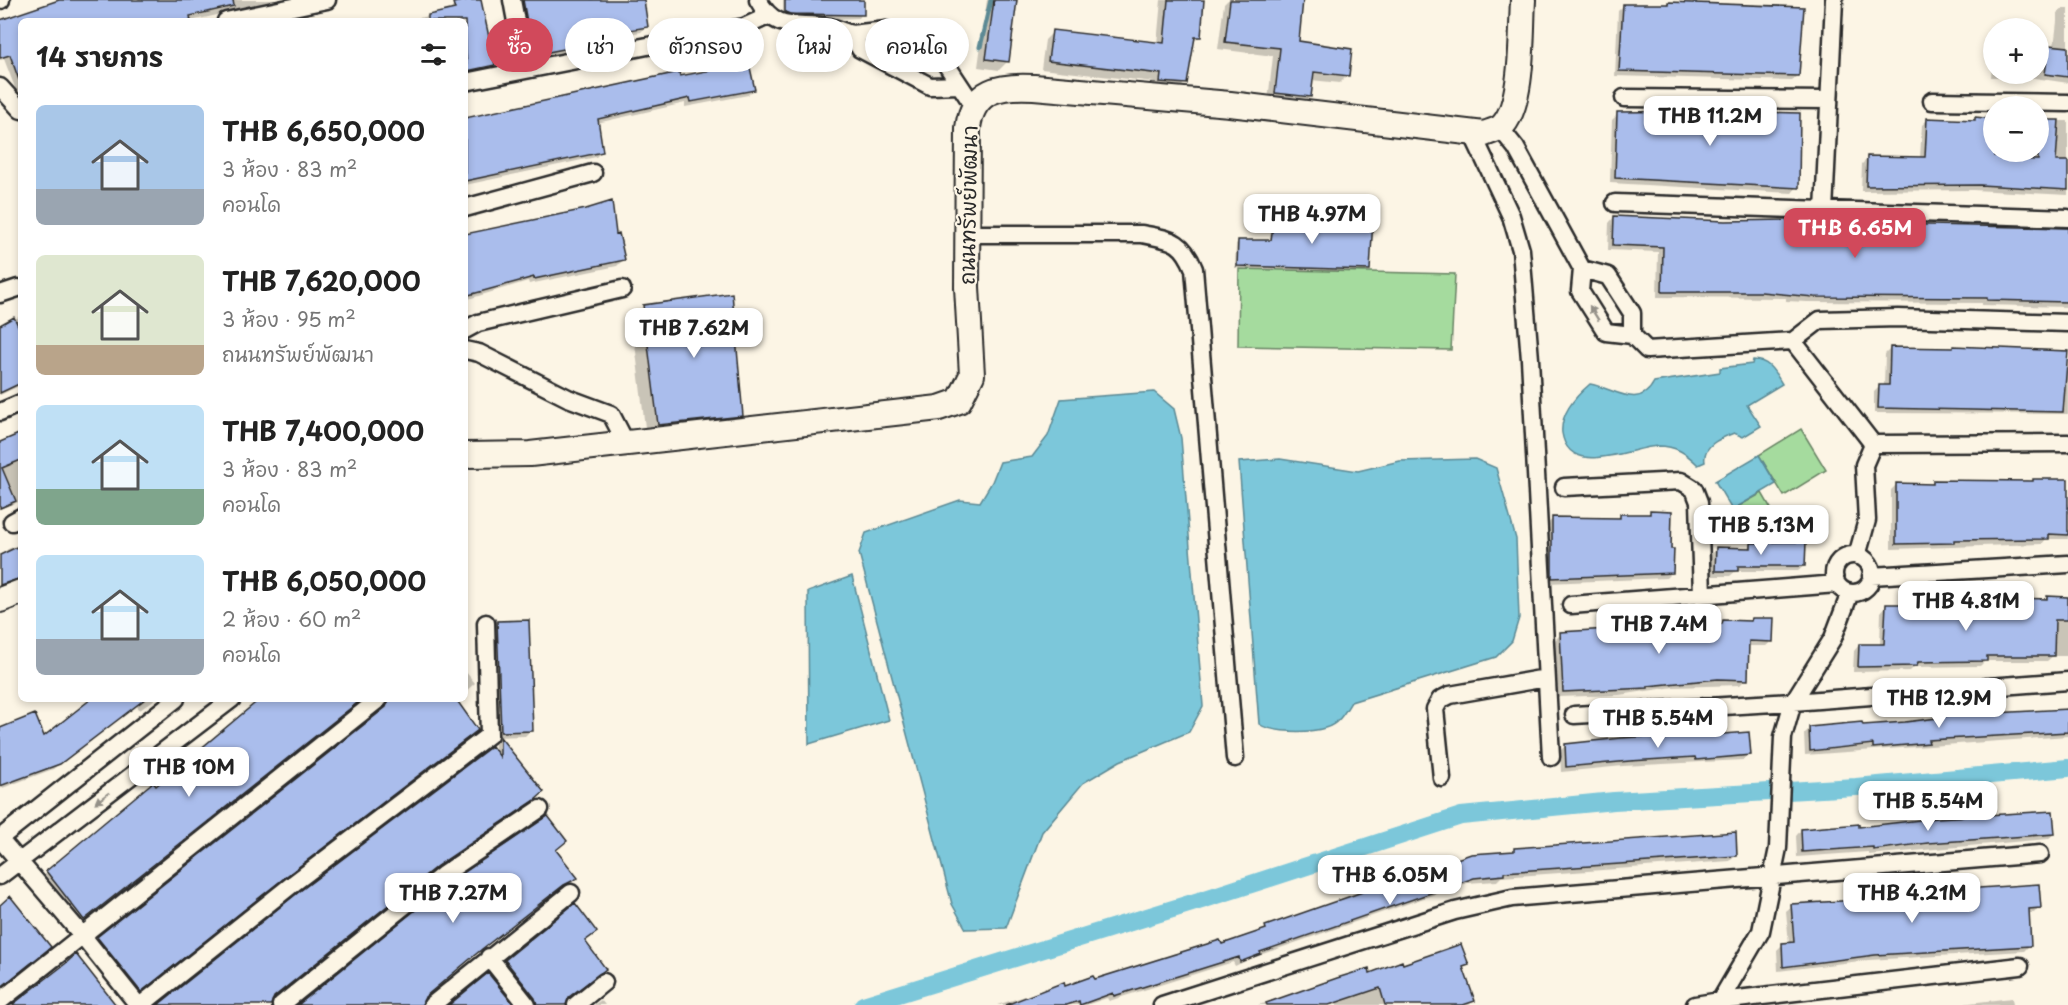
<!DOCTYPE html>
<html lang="th">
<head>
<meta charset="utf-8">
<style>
  :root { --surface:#fff; --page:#f2f2f2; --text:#222; --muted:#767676; --accent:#d1495b }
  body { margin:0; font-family:"Playpen Sans","Playpen Sans Thai",sans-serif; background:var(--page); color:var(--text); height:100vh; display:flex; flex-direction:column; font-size:22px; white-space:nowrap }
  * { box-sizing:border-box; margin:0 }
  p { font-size:20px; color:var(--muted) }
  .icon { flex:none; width:33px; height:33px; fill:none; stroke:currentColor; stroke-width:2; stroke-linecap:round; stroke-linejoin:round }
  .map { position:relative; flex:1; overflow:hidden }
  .side { position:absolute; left:18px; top:18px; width:450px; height:684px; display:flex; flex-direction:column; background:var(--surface); border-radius:9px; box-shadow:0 3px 9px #0003 }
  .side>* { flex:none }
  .guide { position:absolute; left:486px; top:18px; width:570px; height:54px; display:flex; gap:12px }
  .buttons { position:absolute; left:1983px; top:18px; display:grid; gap:12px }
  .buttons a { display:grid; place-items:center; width:66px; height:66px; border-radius:50%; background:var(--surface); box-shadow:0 3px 9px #0003; font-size:30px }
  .price { position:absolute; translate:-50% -51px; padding:0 14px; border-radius:12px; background:#fff; color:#222; font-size:20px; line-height:39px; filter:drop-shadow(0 2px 3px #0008) }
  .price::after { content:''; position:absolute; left:50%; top:36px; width:18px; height:14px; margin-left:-9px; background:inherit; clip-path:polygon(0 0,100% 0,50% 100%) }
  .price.selected { background:var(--accent); color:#fff }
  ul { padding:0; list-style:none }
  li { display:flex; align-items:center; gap:18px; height:150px; padding:0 18px }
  li span { display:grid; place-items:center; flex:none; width:168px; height:120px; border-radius:9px; color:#555 }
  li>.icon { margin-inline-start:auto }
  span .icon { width:72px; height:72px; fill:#fffc; stroke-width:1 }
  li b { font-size:26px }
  h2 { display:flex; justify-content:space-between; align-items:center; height:72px; padding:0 18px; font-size:26px }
  .pill { padding:0 21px; border-radius:27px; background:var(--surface); box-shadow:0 3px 9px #0003; font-size:21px; line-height:54px }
  .pill.selected { background:var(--accent); color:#fff }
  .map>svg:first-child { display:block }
  .green { fill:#a5db9e; stroke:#688364; stroke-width:1.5 }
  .water { fill:#7bc7da; stroke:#5b8994; stroke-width:1.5 }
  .shadow { fill:#0003 }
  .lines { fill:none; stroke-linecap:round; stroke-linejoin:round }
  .stream { stroke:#5b8994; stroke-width:5 }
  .canal { stroke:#7bc7da; stroke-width:18 }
  .building { fill:#aabdec; stroke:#2b2b2b; stroke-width:1.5 }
  .street-casing { stroke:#2b2b2b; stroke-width:21 }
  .secondary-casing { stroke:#2b2b2b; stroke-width:28 }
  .street { stroke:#fcf5e5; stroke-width:16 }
  .secondary { stroke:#fcf5e5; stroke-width:24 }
  .oneway { fill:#949088 }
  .labels { text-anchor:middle; stroke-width:4.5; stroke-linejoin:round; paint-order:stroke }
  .street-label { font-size:21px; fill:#2b2b2b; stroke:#fcf5e5 }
</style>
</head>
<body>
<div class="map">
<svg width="2068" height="1005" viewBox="0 0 2068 1005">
  <rect width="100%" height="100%" fill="#fcf5e5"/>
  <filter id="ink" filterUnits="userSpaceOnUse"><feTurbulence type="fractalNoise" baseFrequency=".0167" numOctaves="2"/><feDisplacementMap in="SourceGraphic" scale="12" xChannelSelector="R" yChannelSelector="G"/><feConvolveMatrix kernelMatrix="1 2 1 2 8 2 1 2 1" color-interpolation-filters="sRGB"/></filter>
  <g filter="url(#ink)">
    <path class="green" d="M1239 269 1455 274 1451 350 1238 346Z
      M1801 429 1826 470 1784 496 1759 455Z
      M1762 493 1773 512 1743 529 1732 510Z"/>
    <path class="water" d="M1753 360C1769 360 1774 371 1782 384L1747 405 1761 426 1743 437 1734 433C1721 438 1702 445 1705 462L1698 465C1686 453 1676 446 1658 446 1632 447 1569 479 1562 433 1560 413 1576 396 1590 384 1614 388 1639 411 1654 382L1720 372V368L1752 364Z
      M1154 392 1174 409 1181 438 1203 706 1189 732 1120 761 1083 783 1042 832 1006 928 966 929 952 904 859 553 866 533 960 500 980 502 992 482 1000 462 1032 457 1048 436 1061 399Z
      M1759 455 1776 484 1732 510 1715 481Z
      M1280 459 1358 471 1400 461 1475 459 1496 468 1516 539 1519 618 1512 641 1496 657 1351 702C1345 712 1338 725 1325 728 1309 733 1272 733 1259 724L1239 462Z
      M852 576 889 720 809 744 808 592Z"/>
    <path class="shadow" d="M57 0H286L190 21H21V92L17 93 4 59 0 60V22Z
      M480 0 493 65 487 71 465 76V21H404L449 12 454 5Z
      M519 0H643L647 26 641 32 597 39 593 48 528 60Z
      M783 0H863L862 14 859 18 832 19 783 15Z
      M987 0H1016L1008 61 999 70 978 67Z
      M1161 0H1203L1199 37 1192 43 1185 83 1177 91 1153 89 1154 82 1041 69 1045 40 1053 32 1157 44Z
      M1228 0H1291L1297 42 1348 75 1340 83 1311 80 1310 97 1302 105 1268 101 1273 56 1218 49 1224 4Z
      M1623 6 1798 76 1792 81 1615 76 1618 11Z
      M2064 8H2068V83L2028 77H1991L1994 49V74H2038V46L2054 47 2058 13Z
      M679 78 753 90 748 95 685 107V103L597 123 602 151 596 157 465 185V118Z
      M1618 114 1797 187 1792 193 1610 183 1612 120Z
      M1928 119 1994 120V152H2038V121H2068V195L1973 190 1861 191 1862 164 1868 158H1920L1922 125Z
      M1614 217 1725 222 2068 230V307L1982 305V303L1807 302 1786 301V298L1657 297 1658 252 1608 250 1609 223Z
      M1275 220 1368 269 1366 272 1235 268 1236 244 1238 242 1270 241Z
      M465 235H615L623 260 617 266 529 284 528 281 465 300Z
      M644 307 741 415 729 427 646 436 632 318Z
      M21 316V385L0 395V326Z
      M1891 348 2068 352V414L1874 413V392L1880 386H1884L1885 354Z
      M21 435V501L0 509V443Z
      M2068 479V539H2046L2042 544 1891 549V490L1897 484 1930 485 1934 481 2031 483 2034 480Z
      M1651 512 1669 551 1672 572 1666 578 1547 583V524L1553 519H1616L1621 515 1647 516Z
      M21 544V582L0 589V556L8 549Z
      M1752 544 1804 566 1798 571H1736L1730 576H1710L1711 554 1717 549H1747Z
      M2048 598H2068V656H2053L2047 661H1985L1980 666 1914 667 1910 671 1853 672 1854 651 1859 645 1880 646 1881 612 1886 606H1949L1953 602H2014L2016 599Z
      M1772 620V641L1766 646H1747L1746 679 1740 685 1674 687 1619 695 1558 697 1555 640 1561 634 1719 626 1723 621Z
      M498 623 531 730 525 736 496 737 492 628Z
      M465 671 475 683 465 692Z
      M93 699H155L140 710 136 705 53 769 0 789V729L43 738Z
      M264 699H361L78 925 41 878 153 784 156 788Z
      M382 699H456L280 880 134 996 93 944 384 709Z
      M2068 709V736L1805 755 1804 734 1809 729Z
      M500 739 542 791 536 797 430 871 273 998 270 1005H160L495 752V744Z
      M1683 739 1749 755 1743 760 1623 766 1561 772 1560 751 1566 745Z
      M1858 829 2054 834 2048 839 1868 855V852L1797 857 1796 836 1801 830Z
      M1515 849 1736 855 1730 861 1501 877 1497 881 1467 883 1257 956 1235 966 1233 962 1109 1001 1107 998 1086 1005H997L1063 984 1065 988 1094 981 1221 946 1262 932 1266 928 1511 853Z
      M554 850 576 878 475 954 424 997 421 1005H300Z
      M575 905 583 942 565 1005H530L500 967Z
      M1792 906 2039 907 2034 913H2028L2030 945 2024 951 1868 960 1778 971 1777 950 1782 945 1789 944 1786 911Z
      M1467 965 1462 969 1473 1000 1469 1005H1258L1369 975Z
      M2012 998 2013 1005H1960L1961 1004Z
      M601 1000 605 1005H594Z"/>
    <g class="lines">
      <path class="stream" d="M980 47 991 0"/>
      <path class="canal" d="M863 1005 1205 899 1461 816 1614 801 1856 787 2068 768"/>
    </g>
    <path class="building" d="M59 0H233L234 6 190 16 191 21H21L19 80 10 55 0 58V20Z
      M468 0H481L495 65 467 71 465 21H428V15L455 9 453 3Z
      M523 0H644L648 27 598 35 600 42 533 55Z
      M785 0H864V15L790 14 785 12Z
      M994 0H1017L1009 62 986 59Z
      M1168 0H1204L1201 37H1195L1187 84 1160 82 1161 74 1048 61 1052 30 1164 43Z
      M1230 0H1303L1299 41 1352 49 1349 76 1314 72 1311 97 1275 93 1280 48 1225 42Z
      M1668 2 1804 7 1799 76 1619 71 1623 4H1668Z
      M2049 45 2068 47V77L2045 74Z
      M749 63 755 90 691 102 690 98 598 119 603 152 465 181V118L679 72 680 76Z
      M1712 111 1800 113 1799 188 1615 178 1617 112Z
      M1975 117 1994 119V156H2000V159L2038 160V120H2059L2056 161H2068V190L1980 185 1866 186 1867 156 1925 157 1927 118 1975 120Z
      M612 201 616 234 619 233 625 260 534 279V277L465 296V234L586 209Z
      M1614 216 1725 221 1793 220 1841 223 2068 228V302L1987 300V298L1814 297 1761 292H1662L1663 247 1613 245Z
      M1274 218 1373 219 1370 270 1237 266 1238 240H1271Z
      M732 293 743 416 658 425 643 305Z
      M14 317 21 332V383L0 393V325Z
      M1953 346 2068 351 2063 412 1878 408 1879 385H1889L1890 347 1953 348Z
      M21 433V460L2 468 16 501 0 508V442Z
      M2033 479H2068V535L2049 534V539L1954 540V543L1896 544V483L1933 484V480L2033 481Z
      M1650 510 1672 511 1671 549H1674L1673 573 1552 578V517L1620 518V514H1650Z
      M1784 542H1806L1805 566H1738V571H1715L1716 547 1751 548V543Z
      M21 545V578L0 585V555Z
      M2047 596 2068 597V620H2055L2054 656H1987V661L1918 662 1917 666 1858 667 1859 644H1884L1886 604H1952V601L2016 600V598L2047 599Z
      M1752 618H1774L1773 642 1749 641 1748 680 1718 679 1648 686V688L1563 692 1560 632 1691 624H1722L1723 620 1751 621Z
      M529 620 533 731 501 732 497 621Z
      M91 699H145L60 764 0 786V728L35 714 44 736Z
      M260 699H362L84 920 46 871 153 782 156 786Z
      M389 699H456L478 730 288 875 141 992 97 937 386 707Z
      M2068 709V732L1928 740 1929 743 1895 746 1873 748V744L1810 751 1809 727 1862 722 1863 725 1905 722 1937 718V716Z
      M1749 732 1751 755 1696 760 1695 757 1630 761 1566 767 1565 744 1621 738 1684 734 1685 737Z
      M500 737 544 792 535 800 437 866 274 997 271 1005H158L300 891 492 746 500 757Z
      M2053 811 2055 834 1928 843 1873 850V847L1802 852 1801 829 1859 824V827L1937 818Z
      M548 816 567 841 556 850 578 878 564 885 482 949 425 997 422 1005H298L450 882Z
      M1736 832 1737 856 1504 872V875L1474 878 1260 952 1261 954 1240 962 1239 957 1114 996 1113 993 1080 1005 1079 1001 1067 1005H1006L1064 982 1065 986 1093 976 1095 979 1220 940 1222 944 1266 929 1265 926 1471 854 1514 851V848Z
      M2039 884 2041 908 2029 909 2031 946 1875 955 1783 967 1782 943 1794 942 1791 904 1858 900 1888 896V894Z
      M10 896 51 947 0 988V905Z
      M575 903 597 932 585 941 606 969 569 997 566 1005H537L535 998 505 960Z
      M1461 944 1469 965 1463 967 1475 1001 1463 1005H1385L1380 988 1329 1005H1267L1266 1003 1337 978 1369 968 1370 973 1402 961 1403 964Z
      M76 954 116 1005H12L65 964Z
      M488 973 514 1005H449Z"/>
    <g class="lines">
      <g class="street-casing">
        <path id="street" d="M0 0H1
          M512 0 525 70
          M758 0C777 34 797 21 829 27 836 28 844 32 852 34
          M226 21 327 0
          M465 82 744 27 768 16
          M959 85 930 86 860 49 852 34 886 30 944 61 973 105
          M0 87 21 110
          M1624 98 1828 100
          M1932 101 2068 103
          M1500 128 1516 148 1582 269 1580 291 1606 332 1632 335 1647 350 1793 341
          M1472 133 1511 216 1521 250 1530 359 1551 757
          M1615 203 2068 218
          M465 208 593 173
          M1824 211 1834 0
          M967 234H1142C1171 240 1182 239 1194 269L1235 758
          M1582 269 1608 276 1632 313V335
          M0 294 18 288
          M465 330 478 323 622 289
          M465 350 479 353 568 398 611 414 626 443
          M0 412 21 403
          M1873 444 2068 443
          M1564 487 1681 481 1694 489 1699 502 1702 595
          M12 522 21 517
          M1834 574a19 19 0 1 1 38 0a19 19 0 1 1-38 0Z
          M1857 556 1867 520 1864 465 1873 444 1793 341 1820 320 1898 318 2068 323
          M1871 576 2068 564
          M1571 605 1837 584
          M1574 715 1793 702 2068 681
          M1442 778 1435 709 1440 700 1450 695 1546 678
          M0 838 176 699
          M0 839 82 935 138 1005
          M0 876 232 699
          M489 957 527 1005
          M0 1001 379 699
          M1720 1001 2020 966
          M141 1005 294 883 489 735 486 623
          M281 1005 444 874 540 809
          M432 1005 571 893
          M576 1005 604 982
          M1162 1005 1455 911 1512 898 2040 854
          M1695 1005 1720 1001 1761 931 1778 848 1783 737 1793 702 1833 638 1850 593"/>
      </g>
      <g class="secondary-casing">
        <path id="secondary" d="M465 455 530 454 939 408 959 401 972 375 967 287 968 128C973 89 1000 85 1034 87L1230 104 1484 134C1489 132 1497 130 1501 127 1524 107 1521 30 1523 0
          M0 600 21 592"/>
      </g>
      <use href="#street" class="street"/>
      <use href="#secondary" class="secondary"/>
    </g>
    <defs><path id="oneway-solid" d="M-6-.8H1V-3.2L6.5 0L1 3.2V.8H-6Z" transform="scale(1.5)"/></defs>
    <g class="oneway">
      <use href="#oneway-solid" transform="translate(1594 313) rotate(-122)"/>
      <use href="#oneway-solid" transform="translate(102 798) rotate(143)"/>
    </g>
  </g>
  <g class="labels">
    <g class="street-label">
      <text transform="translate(969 205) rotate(-89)" y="7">ถนนทรัพย์พัฒนา</text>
    </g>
  </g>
</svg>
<div class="buttons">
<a>+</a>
<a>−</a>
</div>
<b class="price" style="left:1710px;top:147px">THB 11.2M</b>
<b class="price" style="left:1312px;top:245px">THB 4.97M</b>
<b class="price selected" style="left:1855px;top:259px">THB 6.65M</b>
<b class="price" style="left:694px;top:359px">THB 7.62M</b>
<b class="price" style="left:1761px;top:556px">THB 5.13M</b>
<b class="price" style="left:1966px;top:632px">THB 4.81M</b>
<b class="price" style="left:1659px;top:655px">THB 7.4M</b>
<b class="price" style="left:1939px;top:729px">THB 12.9M</b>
<b class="price" style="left:1658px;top:749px">THB 5.54M</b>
<b class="price" style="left:189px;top:798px">THB 10M</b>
<b class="price" style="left:1928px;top:832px">THB 5.54M</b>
<b class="price" style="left:1390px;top:906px">THB 6.05M</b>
<b class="price" style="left:453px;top:924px">THB 7.27M</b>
<b class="price" style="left:1912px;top:924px">THB 4.21M</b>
<div class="guide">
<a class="pill selected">ซื้อ</a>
<a class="pill">เช่า</a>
<a class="pill">ตัวกรอง</a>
<a class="pill">ใหม่</a>
<a class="pill">คอนโด</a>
</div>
<section class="side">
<h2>14 รายการ<svg class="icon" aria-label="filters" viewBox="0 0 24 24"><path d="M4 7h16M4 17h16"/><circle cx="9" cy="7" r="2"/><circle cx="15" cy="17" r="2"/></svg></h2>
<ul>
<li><span style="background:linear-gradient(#a9c7e8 70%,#9aa5b1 0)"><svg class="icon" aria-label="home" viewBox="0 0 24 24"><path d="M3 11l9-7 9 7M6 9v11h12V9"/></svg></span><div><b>THB 6,650,000</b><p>3 ห้อง · 83 m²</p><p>คอนโด</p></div></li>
<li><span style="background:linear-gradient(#dfe7d0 75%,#b9a48a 0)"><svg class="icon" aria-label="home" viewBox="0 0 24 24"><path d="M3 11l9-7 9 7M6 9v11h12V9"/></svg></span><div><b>THB 7,620,000</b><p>3 ห้อง · 95 m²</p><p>ถนนทรัพย์พัฒนา</p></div></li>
<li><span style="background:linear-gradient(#bfe0f5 70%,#7fa58c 0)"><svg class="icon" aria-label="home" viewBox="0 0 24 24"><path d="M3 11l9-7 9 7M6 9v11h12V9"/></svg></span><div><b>THB 7,400,000</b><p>3 ห้อง · 83 m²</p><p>คอนโด</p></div></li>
<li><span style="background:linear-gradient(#bfe0f5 70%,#9aa5b1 0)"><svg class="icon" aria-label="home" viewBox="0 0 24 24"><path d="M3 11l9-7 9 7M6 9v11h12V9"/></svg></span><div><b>THB 6,050,000</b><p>2 ห้อง · 60 m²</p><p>คอนโด</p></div></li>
</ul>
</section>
</div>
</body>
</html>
